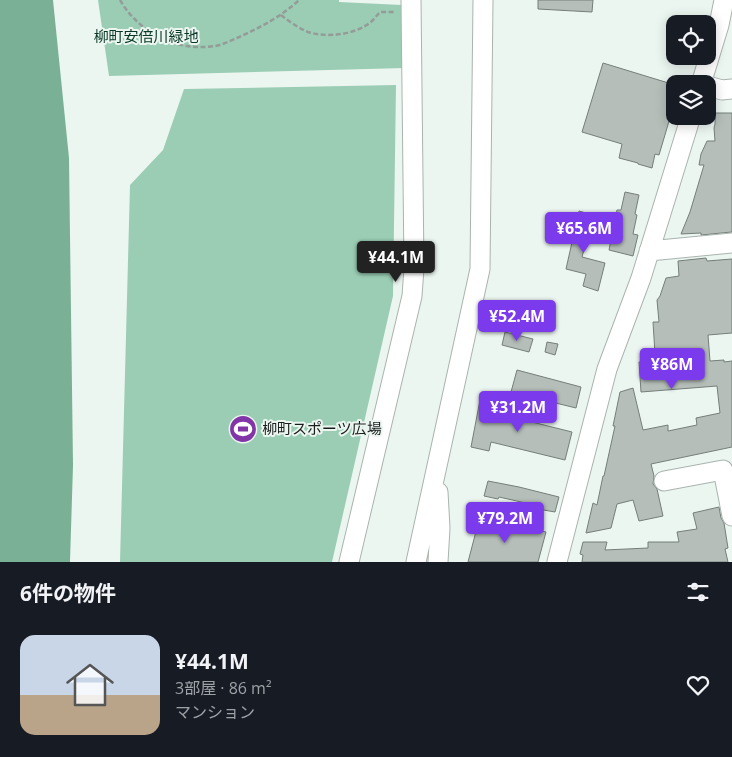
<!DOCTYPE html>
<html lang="ja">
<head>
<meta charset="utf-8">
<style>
  :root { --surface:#171b24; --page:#242831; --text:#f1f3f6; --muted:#9ea1a6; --line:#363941; --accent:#7c3aed }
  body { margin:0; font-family:"Open Sans","Noto Sans JP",sans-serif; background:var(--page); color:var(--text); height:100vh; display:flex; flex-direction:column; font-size:19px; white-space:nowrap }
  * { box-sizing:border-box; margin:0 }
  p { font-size:16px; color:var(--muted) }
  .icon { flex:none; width:28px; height:28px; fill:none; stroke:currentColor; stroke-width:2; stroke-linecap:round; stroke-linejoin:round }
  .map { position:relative; height:562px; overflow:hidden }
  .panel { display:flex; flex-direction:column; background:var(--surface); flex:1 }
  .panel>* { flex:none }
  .controls { position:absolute; left:666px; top:15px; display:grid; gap:10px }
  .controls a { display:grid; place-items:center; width:50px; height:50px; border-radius:10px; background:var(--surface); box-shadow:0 2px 12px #0003; font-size:25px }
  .price { position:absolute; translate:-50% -42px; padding:0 11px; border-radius:5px; background:var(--accent); color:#fff; font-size:16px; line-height:32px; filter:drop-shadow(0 1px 2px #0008) }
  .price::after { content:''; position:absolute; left:50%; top:30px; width:15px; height:11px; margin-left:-8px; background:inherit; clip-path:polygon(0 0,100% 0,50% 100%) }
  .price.current { background:#222; color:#fff }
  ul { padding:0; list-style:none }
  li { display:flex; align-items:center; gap:15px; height:125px; padding:0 20px }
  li+li { border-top:1px solid var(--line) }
  li span { display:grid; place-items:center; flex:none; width:140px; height:100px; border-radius:15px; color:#555 }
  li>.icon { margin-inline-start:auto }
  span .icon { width:60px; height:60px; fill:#fffc; stroke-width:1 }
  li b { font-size:21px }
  h2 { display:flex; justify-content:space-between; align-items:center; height:60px; padding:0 20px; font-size:21px }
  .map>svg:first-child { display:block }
  .green { fill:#9bcdb4 }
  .water { fill:#7ab096 }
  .building { fill:#b5beb9; stroke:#757e79 }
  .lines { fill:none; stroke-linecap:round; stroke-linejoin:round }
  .minor-casing { stroke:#aab4ae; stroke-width:21 }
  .path { stroke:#949c98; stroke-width:2.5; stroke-dasharray:5 2.5; stroke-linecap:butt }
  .minor { stroke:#fff; stroke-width:19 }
  .labels { text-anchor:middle; stroke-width:4; stroke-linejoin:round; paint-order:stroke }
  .park-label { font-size:15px; fill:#093826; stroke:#ecf6f1 }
  .poi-label { font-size:15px; fill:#191d1b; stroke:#ecf6f1; text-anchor:start }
</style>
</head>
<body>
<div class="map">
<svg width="732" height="562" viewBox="0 0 732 562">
  <rect width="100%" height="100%" fill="#ecf6f1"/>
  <path class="green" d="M98 0H339V2L402 5 405 68 109 76Z
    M396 85 393 296 332 562H120L130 185 163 150 184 89Z"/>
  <path class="water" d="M0 0H53L69 158 73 465 70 562H0Z"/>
  <path class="building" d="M538 0H593L592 12 538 9Z
    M603 63 675 85V101L659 155 655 154 652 168 638 164V163L619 158 622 144 582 132Z
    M715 113H732V232L701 235V233L681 234 690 212 704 165H699L701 154 707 141H715L714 128 715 124Z
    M625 192 639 195 635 214 637 215 633 234 638 235 633 256 609 250 617 210H621Z
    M579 211 593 215 582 257 605 263 598 291 583 286 586 274 566 269Z
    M706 258 707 261 732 259V333L708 335 710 361 724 360V362L732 361V447L651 464 654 476 653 484 657 489 663 516 639 521 633 500 617 504 611 528 586 533 593 503 597 505 603 476H604L615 426H613L620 392 633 388 643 430 668 425V431L697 425 696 418 720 413 717 386 641 392 639 362 648 361V355L655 354 653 322H659L657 300 660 296 666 278 679 276 678 261Z
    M505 332 533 339 529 352 502 345Z
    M547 342 558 344 555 355 545 352Z
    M517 370 581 387 576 408 511 392Z
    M480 400 502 405 500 414 572 432 565 460 491 442 489 451 471 447Z
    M488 481 519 487 559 497 555 512 538 509 539 506 499 497 498 499 484 496Z
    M719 507 721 518 724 523 728 548 725 549 728 562H582L583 555 580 554 583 542H607L605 550 648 548V542H679L677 532 697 529 693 513Z
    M480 516 490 519 489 522 514 528V526L532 531V529L546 532 538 562H468Z"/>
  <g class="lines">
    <g class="minor-casing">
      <path id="minor" d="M701 84 719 25 724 0
        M708 86 722 90 732 89
        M649 251 732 243
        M664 481 723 470 732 516
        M349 562 412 296 414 268 411 0
        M416 562 480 269 483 0
        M438 562 440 528 438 492
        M557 562 607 369 641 278 691 116"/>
    </g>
    <path class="path" d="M120 0C139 33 177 52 215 46 222 45 230 41 237 38 259 28 281 17 299 0
      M281 15C289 21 298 28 308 32 327 38 356 35 372 21 375 18 377 15 380 12H395"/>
    <use href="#minor" class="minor"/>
  </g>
  <defs>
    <g id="stadium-disc" transform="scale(1.4375)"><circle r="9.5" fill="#8135a6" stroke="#ecf6f1"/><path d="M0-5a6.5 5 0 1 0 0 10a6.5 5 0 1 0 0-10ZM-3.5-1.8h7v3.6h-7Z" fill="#fff"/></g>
  </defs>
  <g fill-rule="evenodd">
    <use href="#stadium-disc" x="243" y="429"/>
  </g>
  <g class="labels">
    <g class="park-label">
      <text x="146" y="42">柳町安倍川緑地</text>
    </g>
    <g class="poi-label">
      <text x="262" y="434">柳町スポーツ広場</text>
    </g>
  </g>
</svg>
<div class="controls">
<a><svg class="icon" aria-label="locate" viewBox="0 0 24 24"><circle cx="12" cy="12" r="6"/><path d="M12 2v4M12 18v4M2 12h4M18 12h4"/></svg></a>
<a><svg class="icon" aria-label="layers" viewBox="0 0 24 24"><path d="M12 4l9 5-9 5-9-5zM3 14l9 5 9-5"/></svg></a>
</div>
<b class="price" style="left:584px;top:254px">¥65.6M</b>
<b class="price current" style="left:396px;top:283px">¥44.1M</b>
<b class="price" style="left:517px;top:342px">¥52.4M</b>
<b class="price" style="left:672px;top:390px">¥86M</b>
<b class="price" style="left:518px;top:433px">¥31.2M</b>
<b class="price" style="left:505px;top:544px">¥79.2M</b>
</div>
<section class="panel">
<h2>6件の物件<svg class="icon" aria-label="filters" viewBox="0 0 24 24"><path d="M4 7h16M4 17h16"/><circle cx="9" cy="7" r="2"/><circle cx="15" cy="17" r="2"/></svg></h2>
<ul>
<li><span style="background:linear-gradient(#c9d6e8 60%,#b9a48a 0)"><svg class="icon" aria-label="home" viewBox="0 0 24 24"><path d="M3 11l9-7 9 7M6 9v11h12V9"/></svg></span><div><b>¥44.1M</b><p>3部屋 · 86 m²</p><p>マンション</p></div><svg class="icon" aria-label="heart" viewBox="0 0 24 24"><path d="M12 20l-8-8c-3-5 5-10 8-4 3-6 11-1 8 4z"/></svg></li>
</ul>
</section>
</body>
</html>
